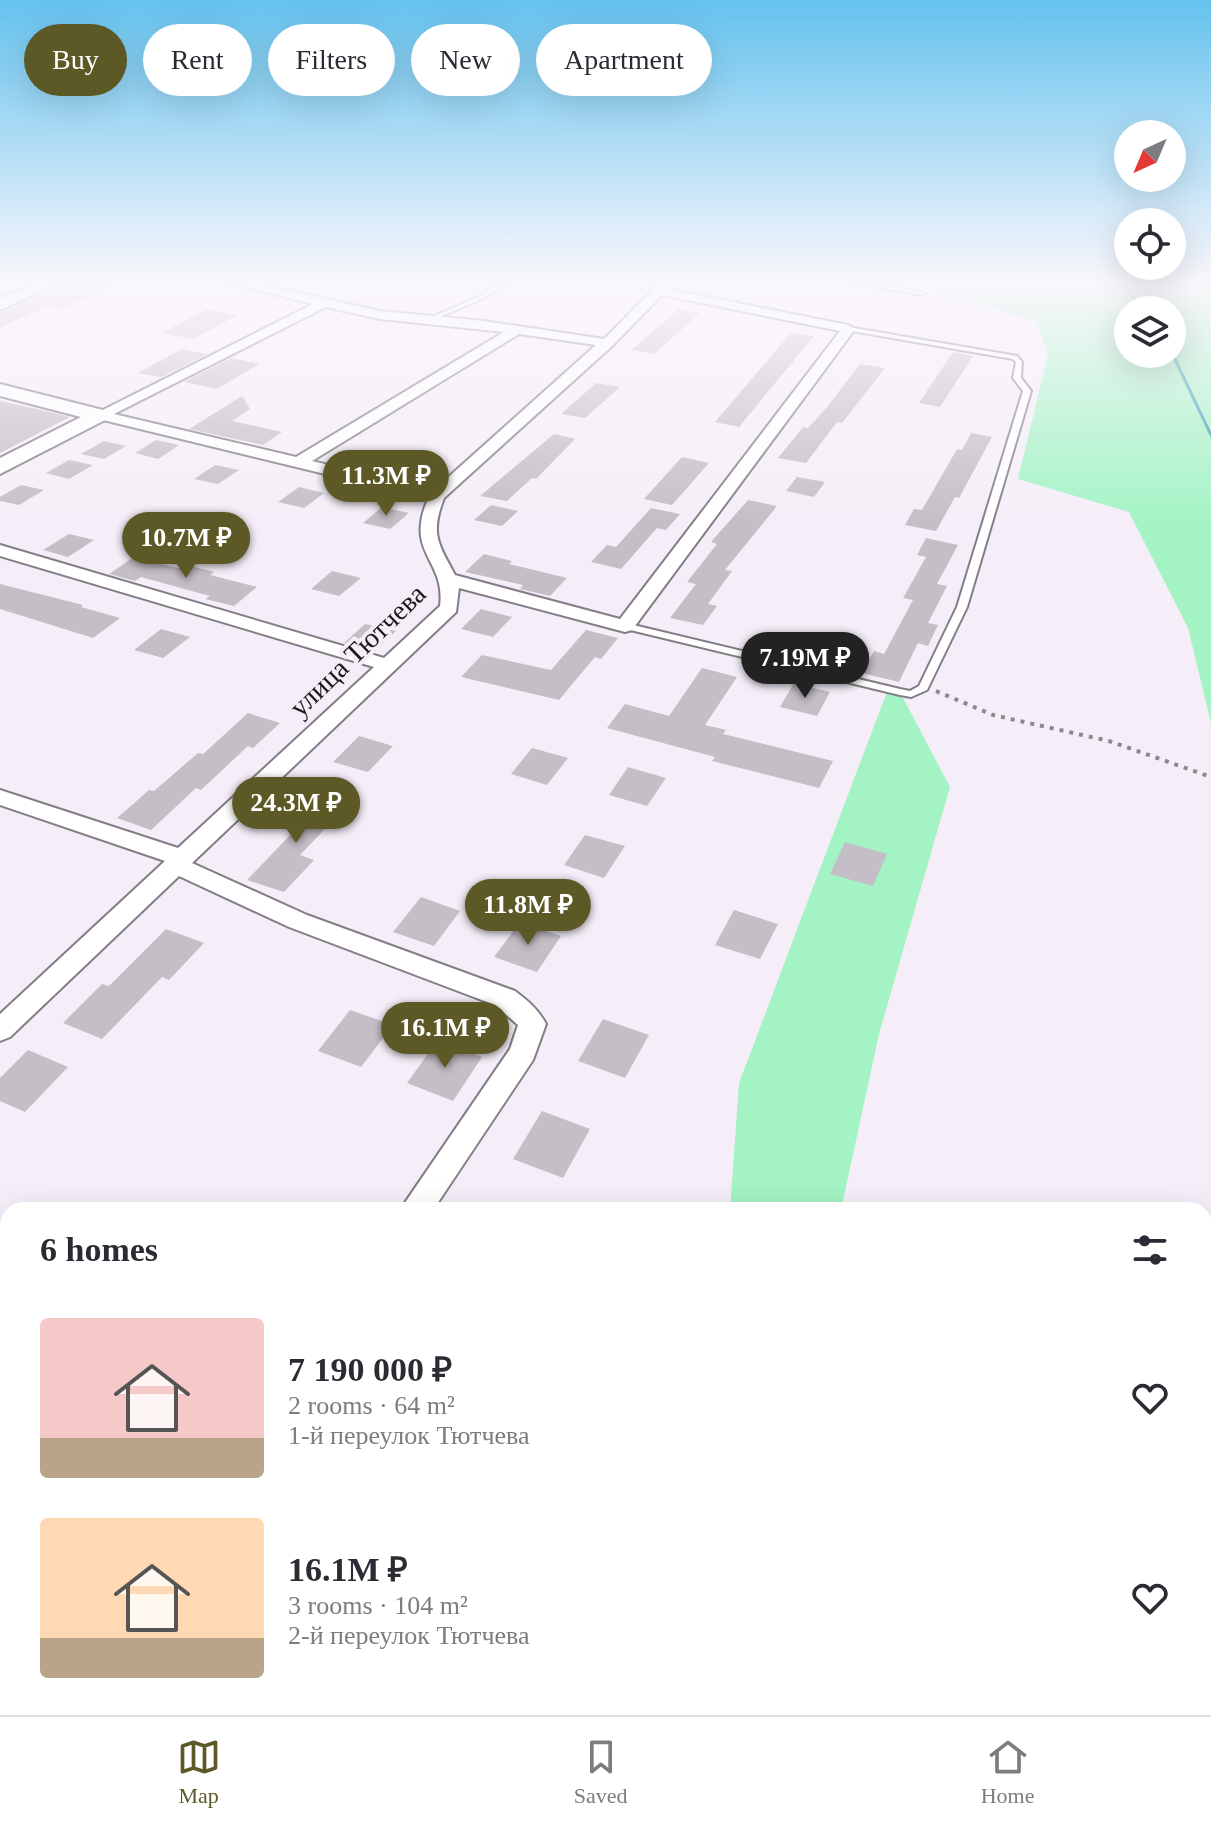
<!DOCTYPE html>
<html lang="en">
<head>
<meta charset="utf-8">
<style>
  :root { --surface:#fff; --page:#f7f7f7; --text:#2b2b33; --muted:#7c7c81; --line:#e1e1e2; --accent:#5c5926 }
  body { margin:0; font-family:Georgia,serif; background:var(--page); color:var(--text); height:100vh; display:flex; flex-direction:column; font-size:30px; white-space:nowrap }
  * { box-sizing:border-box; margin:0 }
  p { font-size:26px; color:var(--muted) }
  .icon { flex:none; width:44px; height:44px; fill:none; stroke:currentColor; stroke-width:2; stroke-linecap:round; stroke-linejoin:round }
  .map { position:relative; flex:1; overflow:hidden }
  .panel { position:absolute; left:0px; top:1202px; width:1212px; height:514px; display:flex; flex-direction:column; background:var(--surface); border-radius:24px 24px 0 0; box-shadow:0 8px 32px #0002 }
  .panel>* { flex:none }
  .guide { position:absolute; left:24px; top:24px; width:800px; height:72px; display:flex; gap:16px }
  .needle { width:52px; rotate:224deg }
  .tools { position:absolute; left:1114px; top:120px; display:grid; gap:16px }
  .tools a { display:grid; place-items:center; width:72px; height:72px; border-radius:50%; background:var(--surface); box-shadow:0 8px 32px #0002; font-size:40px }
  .price { position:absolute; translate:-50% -68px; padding:0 18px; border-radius:28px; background:var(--accent); color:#fff; font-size:26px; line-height:52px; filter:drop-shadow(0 2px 4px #0008) }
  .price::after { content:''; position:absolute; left:50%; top:48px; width:24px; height:18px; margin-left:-12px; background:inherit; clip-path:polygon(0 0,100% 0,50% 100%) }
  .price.on { background:#222; color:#fff }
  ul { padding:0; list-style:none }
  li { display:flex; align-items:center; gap:24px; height:200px; padding:0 40px }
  li span { display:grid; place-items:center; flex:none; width:224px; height:160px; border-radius:8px; color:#555 }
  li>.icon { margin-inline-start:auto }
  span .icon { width:96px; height:96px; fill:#fffc; stroke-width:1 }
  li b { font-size:34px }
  h2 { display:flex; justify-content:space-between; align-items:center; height:96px; padding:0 40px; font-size:34px }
  .pill { padding:0 28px; border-radius:36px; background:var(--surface); box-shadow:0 8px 32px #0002; font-size:28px; line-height:72px }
  .pill.on { background:var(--accent); color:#fff }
  .dock { display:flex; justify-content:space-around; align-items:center; height:112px; border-top:2px solid var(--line); background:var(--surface); font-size:22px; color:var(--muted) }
  .dock a { display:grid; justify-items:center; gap:4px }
  .dock .on { color:var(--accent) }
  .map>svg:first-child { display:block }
  .green { fill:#a4f3c5; fill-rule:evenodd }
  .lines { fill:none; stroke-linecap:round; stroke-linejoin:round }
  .stream { stroke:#339eb4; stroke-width:3 }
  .building { fill:#c4bec7 }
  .lane-casing { stroke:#837d85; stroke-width:4 }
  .street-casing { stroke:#837d85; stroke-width:4 }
  .secondary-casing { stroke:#837d85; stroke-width:4 }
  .path { stroke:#8d888f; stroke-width:4; stroke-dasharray:4 6; stroke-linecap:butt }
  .lane { fill:#fff; fill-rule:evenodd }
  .street { fill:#fff; fill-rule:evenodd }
  .secondary { fill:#fff; fill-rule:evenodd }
  .labels { text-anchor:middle; stroke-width:8; stroke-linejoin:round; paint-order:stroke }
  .street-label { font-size:28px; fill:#1a181b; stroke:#f5eef8 }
</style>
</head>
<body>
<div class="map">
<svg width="1211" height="1715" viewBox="0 0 1211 1715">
  <rect width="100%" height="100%" fill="#f5eef8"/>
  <path class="green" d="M903 281H1211V723L1188 628 1129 512 1018 479 1048 354 1036 321ZM1128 310H1172V354H1128Z
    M888 689 900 692 950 787 879 1034 841 1210H730L739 1083Z
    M696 1708H891L892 1715H696Z"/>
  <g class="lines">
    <path class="stream" d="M1121 281 1143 310
      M1172 353 1211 435"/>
  </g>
  <path class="building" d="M67 281H119L61 309 47 306 0 328V313Z
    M207 309 238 315 193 339 162 333Z
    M679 309 700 313 654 354 631 350Z
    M791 333 814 336 739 427 715 422Z
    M182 349 207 354 161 377 138 373Z
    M953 352 973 356 940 407 919 403Z
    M231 358 259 364 217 389 184 382Z
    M860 364 885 368 842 423 837 422 806 463 778 458 803 427 808 428 827 407Z
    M596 383 620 387 585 418 561 414Z
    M242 396 250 409 232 421 282 432 263 445 189 429Z
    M0 401 46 411 70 417 0 453Z
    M971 433 992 437 959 498 955 497 936 531 905 525 914 509 922 510 957 449 962 450Z
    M554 434 575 439 536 479 532 478 507 501 480 496Z
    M156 440 179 445 158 459 135 453Z
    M104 441 126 446 104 459 81 454Z
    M369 453 394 458 376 472 351 466Z
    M682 457 709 463 672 505 644 499Z
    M69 460 93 465 69 479 46 473Z
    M215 465 239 470 218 484 194 479Z
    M797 477 825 482 814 497 786 491Z
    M21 485 44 490 19 505 0 501V497Z
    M299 487 324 493 304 508 278 502Z
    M748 500 777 506 725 570 732 571 708 604 717 606 703 625 670 618 696 584 687 582 717 544 711 542Z
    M491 505 518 511 502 526 474 520Z
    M382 507 409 513 390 529 363 523Z
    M651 508 680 514 666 530 657 528 621 569 591 562 607 545 616 547Z
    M69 534 94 540 68 557 43 550Z
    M926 538 958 545 937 584 947 586 928 623 938 625 928 646 918 643 899 682 862 673 874 651 884 654 913 600 903 598 926 557 917 555Z
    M484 554 512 561 509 564 567 578 550 596 520 589 523 585 465 572Z
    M134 557 182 569 187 565 214 572 210 575 257 587 234 606 205 599 210 596 141 577 135 581 109 574Z
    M332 571 361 578 339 596 311 589Z
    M0 584 83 605 81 607 120 618 93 638 0 609Z
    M481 609 512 617 493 637 461 629Z
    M365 624 396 631 374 652 344 643Z
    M161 629 190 637 163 658 134 650Z
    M586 630 618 638 601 659 595 657 559 700 461 677 482 655 551 670Z
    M702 668 737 677 705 725 726 730 723 734 833 761 819 788 712 761 715 757 607 728 625 704 669 716Z
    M794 683 830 692 817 716 780 707Z
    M248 713 280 723 253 748 248 746 201 790 196 788 151 830 117 818 149 790 154 791 198 753 203 754Z
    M359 736 393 746 368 772 333 762Z
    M532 748 568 758 547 785 511 774Z
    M628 767 666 778 647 806 609 795Z
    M309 798 344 809 300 855 314 860 284 892 247 880 294 831 280 827Z
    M585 835 625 846 604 878 564 865Z
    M845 842 887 854 873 886 830 874Z
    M421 897 460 911 434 946 393 932Z
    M734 910 778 924 760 959 715 945Z
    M520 922 561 936 537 972 494 957Z
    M166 929 204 943 169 980 162 977 102 1039 63 1023 102 984 109 986Z
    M350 1010 393 1025 361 1067 318 1051Z
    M603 1019 649 1035 625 1078 578 1061Z
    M438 1040 482 1057 453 1101 407 1083Z
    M28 1050 68 1067 25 1112 0 1101V1078Z
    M542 1111 590 1129 563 1178 513 1159Z"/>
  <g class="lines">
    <g class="lane-casing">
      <path id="lane" d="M502 281H510L482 299 430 321 425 320 478 297Z
        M838 281H855L926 293 923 295Z
        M848 327 1017 356 1022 362 1021 378 1031 391 967 607 927 690 911 697 900 695 622 628V624L625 623 900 689 910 691 919 686 957 607 1023 391 1013 378 1016 362 1013 359 846 330V328Z"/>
    </g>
    <g class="street-casing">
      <path id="street" d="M222 281H246L380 311 484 321 604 339 662 281H675L668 289 848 325 855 329 632 630 625 632 459 588 456 612 192 863 307 915 515 991C528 1001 538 1009 546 1024L533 1060 433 1210H400L510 1049 518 1025 495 1005 289 927 179 876 10 1037 0 1041V1014L165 861 0 805V790L178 848 374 667 0 556V545L384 658 440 606C446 559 404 554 428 499L95 418 93 415 313 304ZM662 295 840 331 620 619 455 575C438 543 430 534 444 498L612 346ZM326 307 380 319 504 332 296 457 114 414ZM519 334 596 345 434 490 312 461Z
        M0 1278 8 1281V1312L0 1309Z
        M57 1708H101L98 1715H54Z"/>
    </g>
    <g class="secondary-casing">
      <path id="secondary" d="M41 281H64L0 310V298Z
        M0 384 107 411 111 415 107 419 0 474V458L81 417 0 396Z"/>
    </g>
    <path class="path" d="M936 691 993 715 1109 741 1211 777"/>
    <use href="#lane" class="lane"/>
    <use href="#street" class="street"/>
    <use href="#secondary" class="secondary"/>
  </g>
  <linearGradient id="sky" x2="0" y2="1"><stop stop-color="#64c2ee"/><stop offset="0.54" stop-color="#faf7fc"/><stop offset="1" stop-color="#faf7fc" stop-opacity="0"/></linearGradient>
  <rect width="1211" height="521" fill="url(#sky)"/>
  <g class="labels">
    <g class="street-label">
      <text transform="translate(357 650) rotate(-44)" y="10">улица Тютчева</text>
    </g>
  </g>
</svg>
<div class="tools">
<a><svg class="needle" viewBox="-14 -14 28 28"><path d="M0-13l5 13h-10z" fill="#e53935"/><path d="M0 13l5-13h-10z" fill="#7c7c81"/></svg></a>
<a><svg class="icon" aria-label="locate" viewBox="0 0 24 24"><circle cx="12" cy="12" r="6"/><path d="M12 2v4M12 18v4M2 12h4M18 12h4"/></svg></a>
<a><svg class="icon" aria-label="layers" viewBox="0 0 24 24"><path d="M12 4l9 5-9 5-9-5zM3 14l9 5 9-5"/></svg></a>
</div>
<b class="price" style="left:386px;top:518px">11.3M ₽</b>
<b class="price" style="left:186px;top:580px">10.7M ₽</b>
<b class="price on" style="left:805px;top:700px">7.19M ₽</b>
<b class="price" style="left:296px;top:845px">24.3M ₽</b>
<b class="price" style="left:528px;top:947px">11.8M ₽</b>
<b class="price" style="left:445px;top:1070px">16.1M ₽</b>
<div class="guide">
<a class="pill on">Buy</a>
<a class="pill">Rent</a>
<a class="pill">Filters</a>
<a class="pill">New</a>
<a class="pill">Apartment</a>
</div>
<section class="panel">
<h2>6 homes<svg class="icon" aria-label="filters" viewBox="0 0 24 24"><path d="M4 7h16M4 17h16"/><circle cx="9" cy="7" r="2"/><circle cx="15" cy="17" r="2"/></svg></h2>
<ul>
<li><span style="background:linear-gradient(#f6c9c9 75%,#b9a48a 0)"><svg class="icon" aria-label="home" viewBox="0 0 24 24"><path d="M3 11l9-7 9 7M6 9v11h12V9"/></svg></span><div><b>7 190 000 ₽</b><p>2 rooms · 64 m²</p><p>1-й переулок Тютчева</p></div><svg class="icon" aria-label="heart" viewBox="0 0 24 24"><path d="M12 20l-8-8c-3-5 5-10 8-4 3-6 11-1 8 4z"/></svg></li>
<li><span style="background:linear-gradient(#ffd9b3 75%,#b9a48a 0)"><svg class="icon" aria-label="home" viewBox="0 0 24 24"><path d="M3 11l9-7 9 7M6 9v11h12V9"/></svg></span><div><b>16.1M ₽</b><p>3 rooms · 104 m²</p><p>2-й переулок Тютчева</p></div><svg class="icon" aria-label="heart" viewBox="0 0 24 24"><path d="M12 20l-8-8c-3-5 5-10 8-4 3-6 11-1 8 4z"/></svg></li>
</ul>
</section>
</div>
<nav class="dock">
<a class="on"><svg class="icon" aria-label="map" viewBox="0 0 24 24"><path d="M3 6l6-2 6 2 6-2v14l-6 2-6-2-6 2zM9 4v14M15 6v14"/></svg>Map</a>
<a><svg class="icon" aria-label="saved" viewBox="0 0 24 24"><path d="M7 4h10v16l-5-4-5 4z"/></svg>Saved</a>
<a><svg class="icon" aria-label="home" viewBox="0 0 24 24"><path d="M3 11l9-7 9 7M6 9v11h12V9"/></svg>Home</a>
</nav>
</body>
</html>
